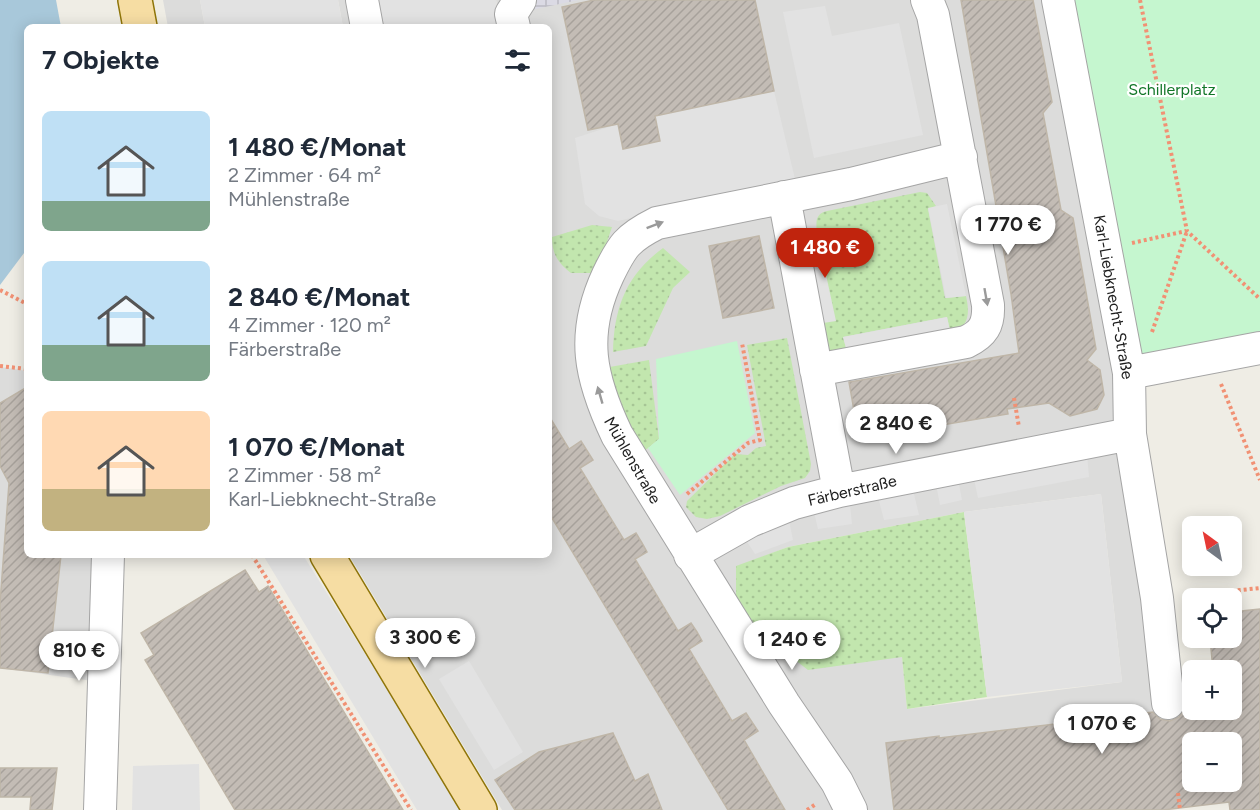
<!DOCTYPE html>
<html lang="de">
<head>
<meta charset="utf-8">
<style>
  :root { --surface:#fff; --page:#f6f6f7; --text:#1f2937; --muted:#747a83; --accent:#c0240d }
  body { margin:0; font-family:Figtree,sans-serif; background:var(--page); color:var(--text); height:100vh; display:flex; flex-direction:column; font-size:22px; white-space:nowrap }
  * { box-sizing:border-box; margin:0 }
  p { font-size:20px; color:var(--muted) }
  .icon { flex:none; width:33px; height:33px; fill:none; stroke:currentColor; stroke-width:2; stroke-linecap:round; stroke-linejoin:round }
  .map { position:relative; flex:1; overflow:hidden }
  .details { position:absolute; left:24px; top:24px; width:528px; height:534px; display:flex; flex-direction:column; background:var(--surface); border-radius:9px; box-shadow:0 3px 15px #0003 }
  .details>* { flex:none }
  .needle { width:39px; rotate:327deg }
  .fabs { position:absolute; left:1182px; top:516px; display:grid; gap:12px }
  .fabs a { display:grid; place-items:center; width:60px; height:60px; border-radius:9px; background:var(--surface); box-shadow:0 3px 15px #0003; font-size:30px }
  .price { position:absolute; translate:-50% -51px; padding:0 14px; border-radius:21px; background:#fff; color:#222; font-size:20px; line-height:39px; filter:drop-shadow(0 2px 3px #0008) }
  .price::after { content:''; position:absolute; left:50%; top:36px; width:18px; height:14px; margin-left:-9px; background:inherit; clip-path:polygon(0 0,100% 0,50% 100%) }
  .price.on { background:var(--accent); color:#fff }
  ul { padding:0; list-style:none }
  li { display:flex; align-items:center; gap:18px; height:150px; padding:0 18px }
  li span { display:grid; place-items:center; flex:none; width:168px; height:120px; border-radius:9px; color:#555 }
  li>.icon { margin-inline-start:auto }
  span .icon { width:72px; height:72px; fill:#fffc; stroke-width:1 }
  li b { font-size:26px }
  h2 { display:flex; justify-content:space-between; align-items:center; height:72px; padding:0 18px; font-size:26px }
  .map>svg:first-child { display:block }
  .residential { fill:#dcdcdb; fill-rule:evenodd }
  .grass { fill:url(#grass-dots) }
  .park { fill:#c5f6cf }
  .parking { fill:#e2e2e2 }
  .plaza { fill:url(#plaza-grid) }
  .water { fill:#a8c8da }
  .building { fill:url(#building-hatch); stroke:#bfb6a8; stroke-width:1.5; fill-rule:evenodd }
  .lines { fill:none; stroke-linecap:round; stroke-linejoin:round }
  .minor-casing { stroke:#a5a5a5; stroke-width:34 }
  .major-casing { stroke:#8f7509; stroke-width:36 }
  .path { stroke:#f19174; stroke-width:4; stroke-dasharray:3 3; stroke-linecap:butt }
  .minor { stroke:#fff; stroke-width:32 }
  .major { stroke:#f6dda3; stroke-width:33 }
  .oneway { fill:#9a9a9a }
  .labels { text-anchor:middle; stroke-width:4.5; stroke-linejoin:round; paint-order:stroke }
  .park-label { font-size:16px; fill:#127628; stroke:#fff }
  .street-label { font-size:16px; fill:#1e1e1e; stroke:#fff }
</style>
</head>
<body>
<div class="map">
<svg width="1260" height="810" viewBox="0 0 1260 810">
  <defs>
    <pattern id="grass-dots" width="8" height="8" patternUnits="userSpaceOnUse" patternTransform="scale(1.5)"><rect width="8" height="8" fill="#c2e6ae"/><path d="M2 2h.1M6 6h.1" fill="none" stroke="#a6c595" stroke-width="1.8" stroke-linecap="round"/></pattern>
    <pattern id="plaza-grid" width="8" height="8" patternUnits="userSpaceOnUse" patternTransform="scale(1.5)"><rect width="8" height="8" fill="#dbdae4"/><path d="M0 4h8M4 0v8" fill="none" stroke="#bcbbc3"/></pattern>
    <pattern id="building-hatch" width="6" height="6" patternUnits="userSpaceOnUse" patternTransform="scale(1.5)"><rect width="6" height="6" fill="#c3bcb5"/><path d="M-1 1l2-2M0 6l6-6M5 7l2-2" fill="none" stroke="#a7a19b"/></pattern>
  </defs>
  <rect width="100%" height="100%" fill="#efede5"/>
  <path class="residential" d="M163 0H200L205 27H168Z
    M338 0H362L367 27H343Z
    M496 0H594L562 7 588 130 618 124 623 148 660 141 655 116 774 91 755 0H1056L1166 711 939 738V737L886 743 894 810H502L349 555H549V27H482L500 23ZM1101 494 1122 682 907 709 902 657 736 567 788 547 964 512Z
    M0 367 27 371V555H105L100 682 0 668Z"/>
  <path class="grass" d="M920 192 927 193 936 206 928 209 945 298 966 296C970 314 969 326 951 335L947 317 843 337 848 355 834 354 824 348 817 324 835 320C831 301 813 235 817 219 819 214 822 212 827 211Z
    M592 225 612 227 598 269 594 273H571C558 263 552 254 552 237Z
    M663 248 690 272 673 288 646 346 613 352C614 308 626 275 663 248Z
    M787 338 811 464 810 471 805 478 781 486 720 516 707 519 696 517 686 507 687 501 735 454 748 455 756 448 766 446 747 345Z
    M649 360 659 439 642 453 604 368Z
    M964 512 987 697 907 709 902 657 808 670 759 632 736 599V566L788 547Z"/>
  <path class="park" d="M1065 0H1260V341L1136 365Z
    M737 341 755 433 680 495 648 448 659 439 656 359Z"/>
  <path class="parking" d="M200 0H338L343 27H205Z
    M362 0H496L500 23 482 27H367Z
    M825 6 832 36 899 23 923 135 814 158 783 12Z
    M774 91 795 179 618 221 599 216 585 204 575 138 618 124 623 148 660 141 655 116Z
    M947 204 966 296 946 298 928 208Z
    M817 233 836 321 817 324 801 237Z
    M947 317 951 335 848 355 843 337Z
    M1087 454 1089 477 978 498 973 474Z
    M958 479 962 500 940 505 936 484Z
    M913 490 919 515 884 520 878 497Z
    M1101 494 1122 682 987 697 964 512Z
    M850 504 852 524 818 529 814 512Z
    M789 520 793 540 755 554 746 540Z
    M263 555H303L463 810H417Z
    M469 661 523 752 494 770 439 679Z
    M199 764 200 810H132L133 766Z"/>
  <path class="plaza" d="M508 0H579L511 14Z"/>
  <path class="water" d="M0 0H56L61 27H27V249L0 285Z"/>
  <path class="building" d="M594 0H755L774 91 655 116 660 141 623 149 618 124 588 130 562 7Z
    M961 0H1033L1052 102 1043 113 1061 210 1073 218 1096 349 1087 360 1100 370 1104 395 1097 409 1070 416 1049 403 1007 409 1008 414 859 439 849 382 1019 353 1011 294Z
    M759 236 774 308 723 318 709 246Z
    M27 387V555H61L48 673 0 668V603L9 483 0 466V403Z
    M549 416 569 449 581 441 593 460 580 468 624 540 636 533 642 543 647 552 635 559 678 631 691 623 697 632 702 641 689 649 732 721 746 713 758 731 744 740 785 810H728L549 513Z
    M245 570 259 592 268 586 403 810H235L145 660 154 655 141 633Z
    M1260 609V810H1230L1229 802 1163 810H894L886 743 939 736V738L1153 712 1160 719 1170 721 1179 717 1185 708 1192 707V710H1232V670H1213L1210 638H1232V612ZM1192 742H1232V782H1192Z
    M613 733 635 781 648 774 662 810H515L495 780 539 752Z
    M0 768H57L52 810H30L31 797H0Z"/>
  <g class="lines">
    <g class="minor-casing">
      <path id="minor" d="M362 0 367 27
        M1058 0 1129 373 1130 434 1157 598 1168 703
        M514 27 511 14 520 0
        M784 197 839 491
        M816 370 966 342C983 334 989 325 988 305L933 15 927 0
        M1129 373 1260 348
        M690 555 750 521 794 503 839 491 1130 434
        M100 810 108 555
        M851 810 837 782 784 704 617 435C590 378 580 335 608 275 622 246 627 238 657 223L851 184 961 157"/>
    </g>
    <g class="major-casing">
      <path id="major" d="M135 0 140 27
        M327 555 480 810"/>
    </g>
    <path class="path" d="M1140 0 1187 231 1260 299
      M1132 243 1186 231
      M0 290 27 304
      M1152 332 1187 231
      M0 366 27 369
      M1221 384 1260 480
      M1014 398 1019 427
      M687 494 748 443 760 440 742 343
      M252 555 411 810
      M1184 596 1260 588
      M1178 793 1180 810
      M807 810 816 804"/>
    <use href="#minor" class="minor"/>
    <use href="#major" class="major"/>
  </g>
  <defs><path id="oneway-solid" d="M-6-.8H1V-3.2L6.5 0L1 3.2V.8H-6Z" transform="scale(1.5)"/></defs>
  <g class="oneway">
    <use href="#oneway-solid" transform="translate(655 225) rotate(-21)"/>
    <use href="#oneway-solid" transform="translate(986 297) rotate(80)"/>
    <use href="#oneway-solid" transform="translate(600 395) rotate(-106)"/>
  </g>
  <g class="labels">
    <g class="park-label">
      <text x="1172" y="95">Schillerplatz</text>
    </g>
    <g class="street-label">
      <text transform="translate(1114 297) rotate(80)" y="6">Karl-Liebknecht-Straße</text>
      <text transform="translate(633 460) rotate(60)" y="6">Mühlenstraße</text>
      <text transform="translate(852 490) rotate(-13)" y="6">Färberstraße</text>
    </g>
  </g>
</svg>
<div class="fabs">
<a><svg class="needle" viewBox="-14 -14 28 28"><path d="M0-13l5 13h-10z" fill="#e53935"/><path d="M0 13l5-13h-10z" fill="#747a83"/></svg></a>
<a><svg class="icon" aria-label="locate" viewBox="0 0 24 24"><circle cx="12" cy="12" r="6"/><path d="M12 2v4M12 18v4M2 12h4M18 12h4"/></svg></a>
<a>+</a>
<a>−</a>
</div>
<b class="price" style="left:1008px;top:256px">1 770 €</b>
<b class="price on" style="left:825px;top:279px">1 480 €</b>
<b class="price" style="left:896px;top:455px">2 840 €</b>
<b class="price" style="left:425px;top:669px">3 300 €</b>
<b class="price" style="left:792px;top:671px">1 240 €</b>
<b class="price" style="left:79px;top:682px">810 €</b>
<b class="price" style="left:1102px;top:755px">1 070 €</b>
<section class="details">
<h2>7 Objekte<svg class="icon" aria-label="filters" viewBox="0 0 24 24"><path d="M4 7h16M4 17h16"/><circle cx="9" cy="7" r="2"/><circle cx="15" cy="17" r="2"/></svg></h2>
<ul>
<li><span style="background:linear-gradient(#bfe0f5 75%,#7fa58c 0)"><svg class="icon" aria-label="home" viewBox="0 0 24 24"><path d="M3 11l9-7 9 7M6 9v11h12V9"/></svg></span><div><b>1 480 €/Monat</b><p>2 Zimmer · 64 m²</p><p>Mühlenstraße</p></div></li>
<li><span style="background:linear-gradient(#bfe0f5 70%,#7fa58c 0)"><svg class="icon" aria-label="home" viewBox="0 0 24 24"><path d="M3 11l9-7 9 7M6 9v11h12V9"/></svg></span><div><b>2 840 €/Monat</b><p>4 Zimmer · 120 m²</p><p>Färberstraße</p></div></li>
<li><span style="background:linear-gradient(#ffd9b3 65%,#c2b280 0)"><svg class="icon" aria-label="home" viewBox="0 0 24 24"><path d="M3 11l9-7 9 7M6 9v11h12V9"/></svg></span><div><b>1 070 €/Monat</b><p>2 Zimmer · 58 m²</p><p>Karl-Liebknecht-Straße</p></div></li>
</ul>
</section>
</div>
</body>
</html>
